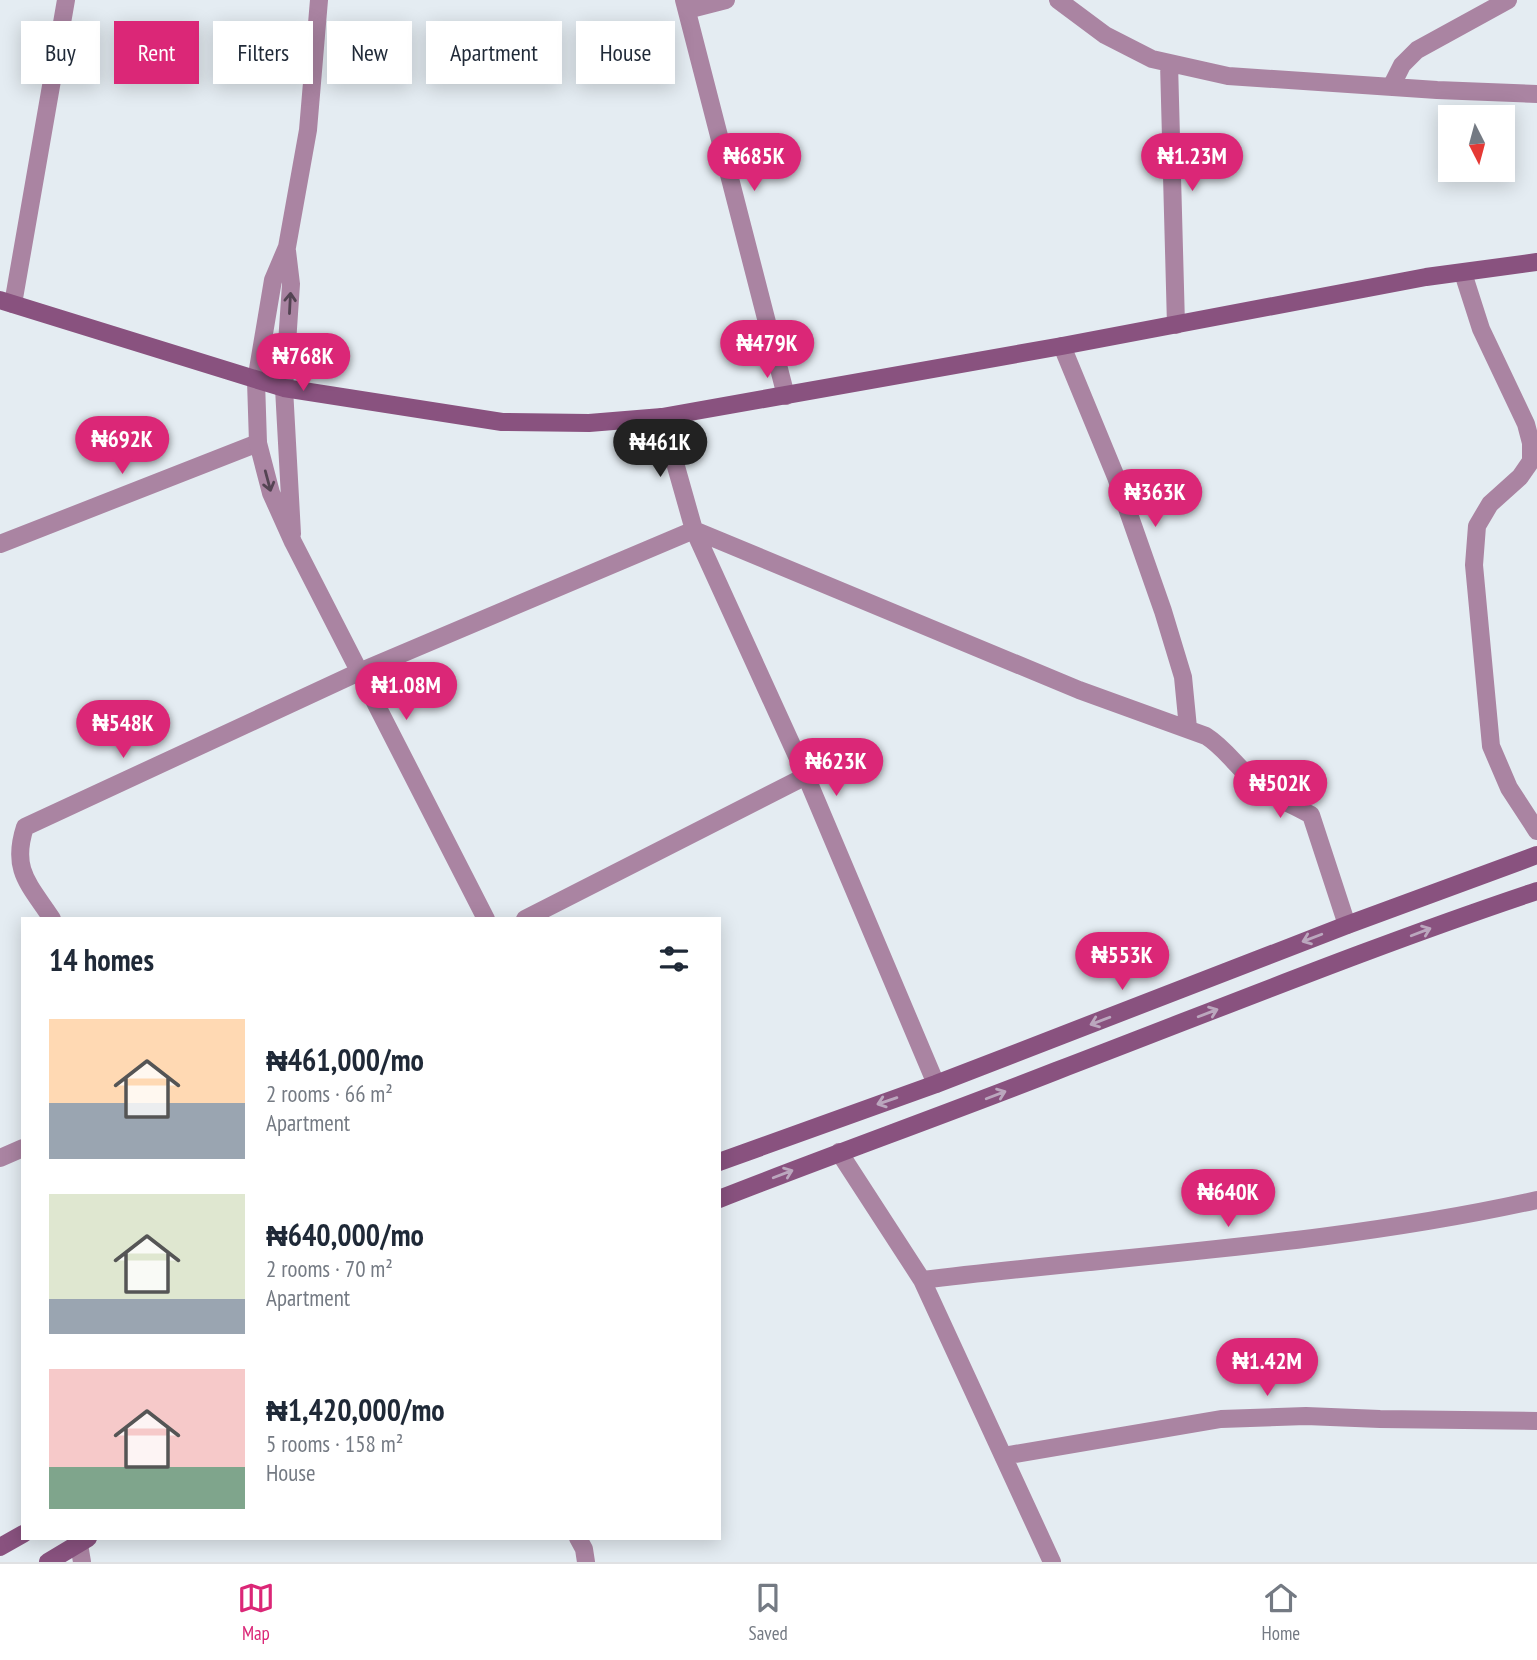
<!DOCTYPE html>
<html lang="en">
<head>
<meta charset="utf-8">
<style>
  :root { --surface:#fff; --page:#f2f2f3; --text:#1f2937; --muted:#747a83; --line:#e0e1e3; --accent:#db2777 }
  body { margin:0; font-family:"PT Sans Narrow",sans-serif; background:var(--page); color:var(--text); height:100vh; display:flex; flex-direction:column; font-size:26px; white-space:nowrap }
  * { box-sizing:border-box; margin:0 }
  p { font-size:23px; color:var(--muted) }
  .icon { flex:none; width:38px; height:38px; fill:none; stroke:currentColor; stroke-width:2; stroke-linecap:round; stroke-linejoin:round }
  .map { position:relative; flex:1; overflow:hidden }
  .details { position:absolute; left:21px; top:917px; width:700px; height:623px; display:flex; flex-direction:column; background:var(--surface); border-radius:0px; box-shadow:0 4px 18px #0003 }
  .details>* { flex:none }
  .guide { position:absolute; left:21px; top:21px; width:700px; height:63px; display:flex; gap:14px }
  .needle { width:46px; rotate:174deg }
  .tools { position:absolute; left:1438px; top:105px; display:grid; gap:14px }
  .tools a { display:grid; place-items:center; width:77px; height:77px; border-radius:0px; background:var(--surface); box-shadow:0 4px 18px #0003; font-size:35px }
  .price { position:absolute; translate:-50% -60px; padding:0 16px; border-radius:24px; background:var(--accent); color:#fff; font-size:23px; line-height:46px; filter:drop-shadow(0 2px 4px #0008) }
  .price::after { content:''; position:absolute; left:50%; top:42px; width:21px; height:16px; margin-left:-10px; background:inherit; clip-path:polygon(0 0,100% 0,50% 100%) }
  .price.on { background:#222; color:#fff }
  ul { padding:0; list-style:none }
  li { display:flex; align-items:center; gap:21px; height:175px; padding:0 28px }
  li span { display:grid; place-items:center; flex:none; width:196px; height:140px; border-radius:0px; color:#555 }
  li>.icon { margin-inline-start:auto }
  span .icon { width:84px; height:84px; fill:#fffc; stroke-width:1 }
  li b { font-size:30px }
  h2 { display:flex; justify-content:space-between; align-items:center; height:84px; padding:0 28px; font-size:30px }
  .tag { padding:0 24px; border-radius:0px; background:var(--surface); box-shadow:0 4px 18px #0003; font-size:24px; line-height:63px }
  .tag.on { background:var(--accent); color:#fff }
  .tab-bar { display:flex; justify-content:space-around; align-items:center; height:98px; border-top:2px solid var(--line); background:var(--surface); font-size:19px; color:var(--muted) }
  .tab-bar a { display:grid; justify-items:center; gap:4px }
  .tab-bar .on { color:var(--accent) }
  .map>svg:first-child { display:block }
  .lines { fill:none; stroke-linecap:round; stroke-linejoin:round }
  .minor { stroke:#aa84a2; stroke-width:18 }
  .tertiary { stroke:#aa84a2; stroke-width:18 }
  .secondary { stroke:#89527f; stroke-width:18 }
  .oneway { stroke:#544453 }
  .oneway2 { stroke:#bba7be }
</style>
</head>
<body>
<div class="map">
<svg width="1537" height="1562" viewBox="0 0 1537 1562">
  <rect width="100%" height="100%" fill="#e4ecf2"/>
  <g class="lines">
    <path class="minor" d="M684 0 786 396
      M1058 0 1105 35 1152 59 1228 76 1437 90 1537 94
      M687 10 726 0
      M1169 63 1176 325
      M1391 87 1402 65 1417 50 1508 0
      M1463 273 1481 329 1526 424 1531 443V461L1520 477 1490 504 1477 526 1474 565 1491 746 1509 788 1537 831
      M13 304 66 0
      M1062 346 1116 477 1163 611 1183 677 1188 728
      M662 417 694 530 806 776 936 1084
      M0 544 258 443
      M52 919C29 884 11 870 25 827L359 672 694 530 1079 690 1206 736C1225 748 1237 767 1254 781 1271 796 1291 804 1311 815L1347 925
      M525 919 806 776
      M839 1152 922 1280 1052 1562
      M0 1158 23 1148
      M922 1280C1128 1255 1335 1245 1537 1200
      M1003 1456 1221 1419 1306 1416 1380 1419 1537 1421
      M578 1538 584 1549 586 1562
      M79 1544 82 1562"/>
    <path class="tertiary" d="M319 0 308 130 287 247 273 280 256 381 258 443 271 493 293 542 486 919
      M287 251 291 284 284 388 292 534"/>
    <path class="secondary" d="M0 300 284 388 502 422 589 423 662 417 1062 346 1426 277 1537 262
      M719 1162 936 1084 1347 925 1537 855
      M719 1199C831 1155 944 1115 1056 1071 1216 1010 1375 945 1537 891
      M0 1547 23 1534
      M48 1562 88 1538"/>
  </g>
  <defs><path id="oneway-shaft" d="M-6 0H5M1.5-3L5.5 0L1.5 3" fill="none" stroke-width="1.6" stroke-linecap="round" stroke-linejoin="round" transform="scale(1.75)"/></defs>
  <g class="oneway">
    <use href="#oneway-shaft" transform="translate(290 303) rotate(-87)"/>
    <use href="#oneway-shaft" transform="translate(268 481) rotate(75)"/>
  </g>
  <g class="oneway2">
    <use href="#oneway-shaft" transform="translate(1421 932) rotate(-21)"/>
    <use href="#oneway-shaft" transform="translate(1312 938) rotate(159)"/>
    <use href="#oneway-shaft" transform="translate(1208 1013) rotate(-21)"/>
    <use href="#oneway-shaft" transform="translate(1100 1021) rotate(159)"/>
    <use href="#oneway-shaft" transform="translate(996 1095) rotate(-21)"/>
    <use href="#oneway-shaft" transform="translate(887 1101) rotate(161)"/>
    <use href="#oneway-shaft" transform="translate(783 1174) rotate(-21)"/>
  </g>
</svg>
<div class="tools">
<a><svg class="needle" viewBox="-14 -14 28 28"><path d="M0-13l5 13h-10z" fill="#e53935"/><path d="M0 13l5-13h-10z" fill="#747a83"/></svg></a>
</div>
<b class="price" style="left:754px;top:193px">₦685K</b>
<b class="price" style="left:1192px;top:193px">₦1.23M</b>
<b class="price" style="left:767px;top:380px">₦479K</b>
<b class="price" style="left:303px;top:393px">₦768K</b>
<b class="price" style="left:122px;top:476px">₦692K</b>
<b class="price on" style="left:660px;top:479px">₦461K</b>
<b class="price" style="left:1155px;top:529px">₦363K</b>
<b class="price" style="left:406px;top:722px">₦1.08M</b>
<b class="price" style="left:123px;top:760px">₦548K</b>
<b class="price" style="left:836px;top:798px">₦623K</b>
<b class="price" style="left:1280px;top:820px">₦502K</b>
<b class="price" style="left:1122px;top:992px">₦553K</b>
<b class="price" style="left:1228px;top:1229px">₦640K</b>
<b class="price" style="left:1267px;top:1398px">₦1.42M</b>
<div class="guide">
<a class="tag">Buy</a>
<a class="tag on">Rent</a>
<a class="tag">Filters</a>
<a class="tag">New</a>
<a class="tag">Apartment</a>
<a class="tag">House</a>
</div>
<section class="details">
<h2>14 homes<svg class="icon" aria-label="filters" viewBox="0 0 24 24"><path d="M4 7h16M4 17h16"/><circle cx="9" cy="7" r="2"/><circle cx="15" cy="17" r="2"/></svg></h2>
<ul>
<li><span style="background:linear-gradient(#ffd9b3 60%,#9aa5b1 0)"><svg class="icon" aria-label="home" viewBox="0 0 24 24"><path d="M3 11l9-7 9 7M6 9v11h12V9"/></svg></span><div><b>₦461,000/mo</b><p>2 rooms · 66 m²</p><p>Apartment</p></div></li>
<li><span style="background:linear-gradient(#dfe7d0 75%,#9aa5b1 0)"><svg class="icon" aria-label="home" viewBox="0 0 24 24"><path d="M3 11l9-7 9 7M6 9v11h12V9"/></svg></span><div><b>₦640,000/mo</b><p>2 rooms · 70 m²</p><p>Apartment</p></div></li>
<li><span style="background:linear-gradient(#f6c9c9 70%,#7fa58c 0)"><svg class="icon" aria-label="home" viewBox="0 0 24 24"><path d="M3 11l9-7 9 7M6 9v11h12V9"/></svg></span><div><b>₦1,420,000/mo</b><p>5 rooms · 158 m²</p><p>House</p></div></li>
</ul>
</section>
</div>
<nav class="tab-bar">
<a class="on"><svg class="icon" aria-label="map" viewBox="0 0 24 24"><path d="M3 6l6-2 6 2 6-2v14l-6 2-6-2-6 2zM9 4v14M15 6v14"/></svg>Map</a>
<a><svg class="icon" aria-label="saved" viewBox="0 0 24 24"><path d="M7 4h10v16l-5-4-5 4z"/></svg>Saved</a>
<a><svg class="icon" aria-label="home" viewBox="0 0 24 24"><path d="M3 11l9-7 9 7M6 9v11h12V9"/></svg>Home</a>
</nav>
</body>
</html>
